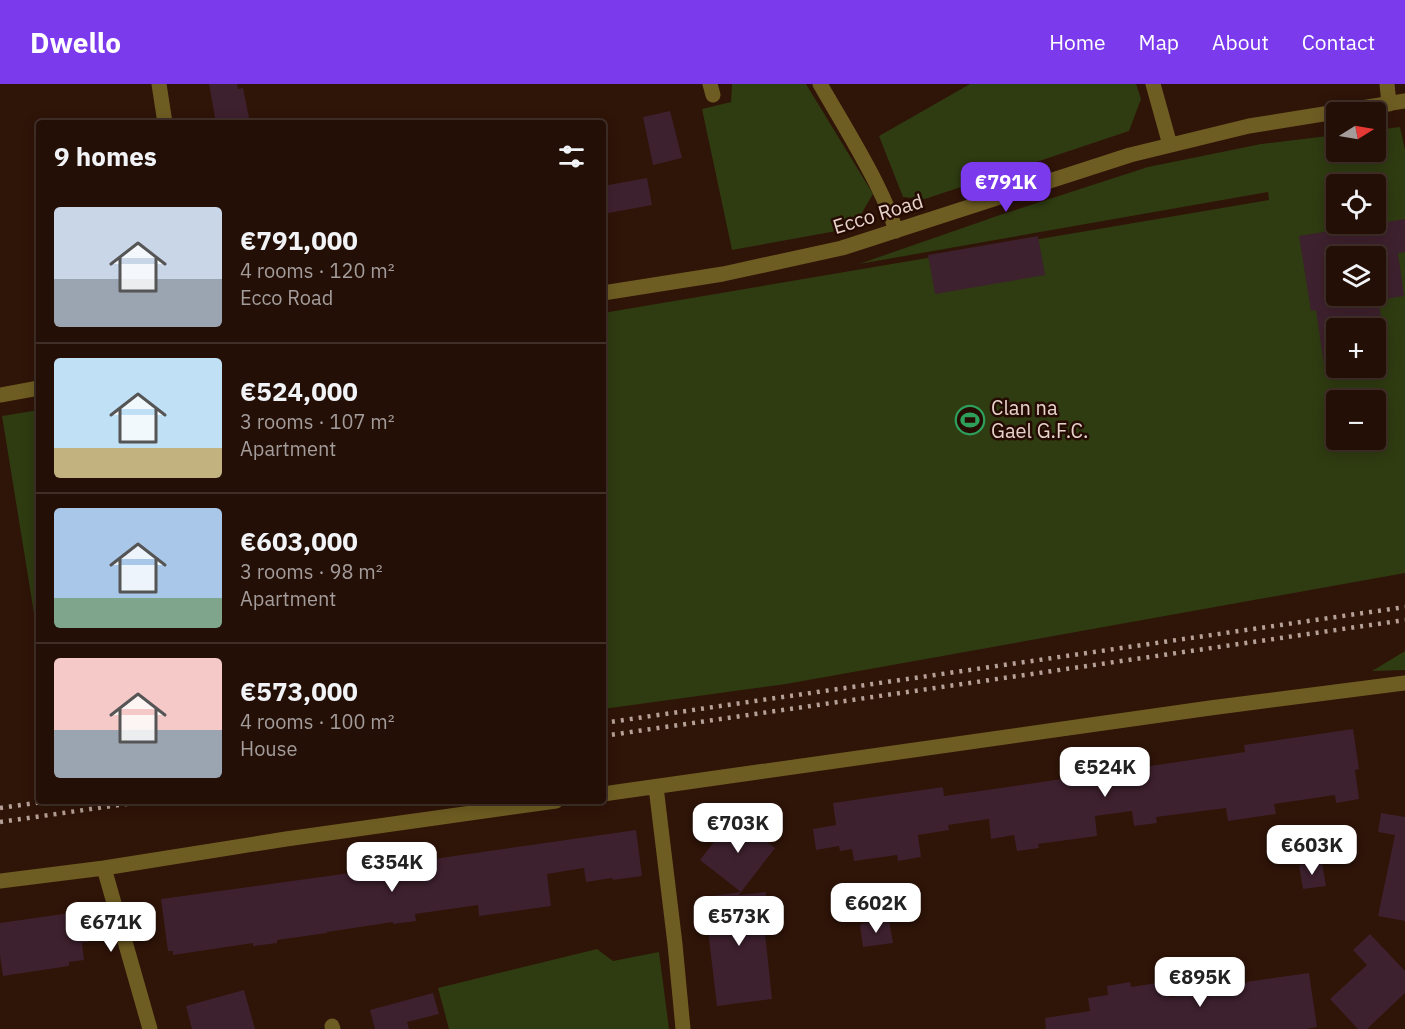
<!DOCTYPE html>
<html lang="en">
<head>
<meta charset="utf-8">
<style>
  :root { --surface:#230f06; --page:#2f1d14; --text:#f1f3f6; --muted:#a39c9b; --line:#402f28; --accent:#7c3aed }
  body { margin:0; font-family:"IBM Plex Sans",sans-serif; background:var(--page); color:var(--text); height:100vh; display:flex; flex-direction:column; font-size:22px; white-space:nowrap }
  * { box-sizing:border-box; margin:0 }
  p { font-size:20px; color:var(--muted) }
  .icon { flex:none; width:33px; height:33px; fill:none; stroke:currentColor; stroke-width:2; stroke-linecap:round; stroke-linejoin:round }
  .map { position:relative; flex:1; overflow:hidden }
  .panel { position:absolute; left:36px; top:36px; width:570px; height:684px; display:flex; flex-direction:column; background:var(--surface); border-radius:6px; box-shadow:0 3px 15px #0003,0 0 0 2px var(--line) }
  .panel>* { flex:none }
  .needle { width:39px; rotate:79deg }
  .buttons { position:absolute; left:1326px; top:18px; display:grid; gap:12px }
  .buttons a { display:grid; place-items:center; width:60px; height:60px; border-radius:6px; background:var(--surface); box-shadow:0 3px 15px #0003,0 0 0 2px var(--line); font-size:30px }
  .price { position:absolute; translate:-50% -51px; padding:0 14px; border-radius:12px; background:#fff; color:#222; font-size:20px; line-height:39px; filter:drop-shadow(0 2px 3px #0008) }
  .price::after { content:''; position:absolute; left:50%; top:36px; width:18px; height:14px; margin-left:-9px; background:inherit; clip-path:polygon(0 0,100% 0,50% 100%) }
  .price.on { background:var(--accent); color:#fff }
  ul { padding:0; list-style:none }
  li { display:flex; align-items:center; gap:18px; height:150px; padding:0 18px }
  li+li { border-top:2px solid var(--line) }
  li span { display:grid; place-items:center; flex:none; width:168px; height:120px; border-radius:6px; color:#555 }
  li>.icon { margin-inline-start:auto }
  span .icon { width:72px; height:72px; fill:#fffc; stroke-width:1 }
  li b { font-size:26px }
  h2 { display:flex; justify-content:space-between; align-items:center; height:72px; padding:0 18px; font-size:26px }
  header { display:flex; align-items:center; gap:36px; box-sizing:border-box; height:84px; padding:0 30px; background:var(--accent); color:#fff }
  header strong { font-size:28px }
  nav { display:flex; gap:33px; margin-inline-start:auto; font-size:21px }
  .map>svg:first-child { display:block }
  .grass { fill:#2f3b11; fill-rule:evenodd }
  .building { fill:#3e212e; fill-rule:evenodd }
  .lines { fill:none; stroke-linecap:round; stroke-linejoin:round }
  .minor { stroke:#6e5d22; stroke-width:15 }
  .rail { stroke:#b6a198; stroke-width:4.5; stroke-dasharray:3 6; stroke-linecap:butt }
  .labels { text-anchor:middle; stroke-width:5; stroke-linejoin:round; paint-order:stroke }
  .street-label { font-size:20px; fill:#e6d3cb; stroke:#250b02 }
  .poi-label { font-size:20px; fill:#e6d3cb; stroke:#250b02; text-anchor:start }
</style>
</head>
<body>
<header>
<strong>Dwello</strong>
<nav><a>Home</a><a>Map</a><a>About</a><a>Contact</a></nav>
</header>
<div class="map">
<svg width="1405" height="945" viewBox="0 0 1405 945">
  <rect width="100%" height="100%" fill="#2f1408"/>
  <path class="grass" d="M732 0H806L873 110 853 144 732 166 702 25 731 18Z
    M970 0H1136L1141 15 1129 47 925 115 903 113 879 52Z
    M1400 43 1405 66V489L786 600 603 625V229L1269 116 1268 108 859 180 1000 131 1148 83 1261 60 1336 51V68H1376V46ZM1336 100H1376V140H1336ZM1336 172H1376V212H1336ZM1336 244H1376V284H1336ZM1336 316H1376V356H1336Z
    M39 326V560L2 332Z
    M1405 567V586L1372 587Z
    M597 865 613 877 659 868 669 945H449L438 904Z"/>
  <path class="building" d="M209 0H237L238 5 243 4 250 39H216Z
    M670 27 682 74 653 81 643 33Z
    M647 94 652 121 603 130V102Z
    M1405 135V168L1398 169 1404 212 1378 216 1383 244H1336V286L1325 287 1316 226 1311 227 1299 152ZM1336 172H1376V212H1336Z
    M1038 152 1045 191 935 210 928 171Z
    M1353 645 1359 685 1355 686 1359 715 1336 719 1335 711 1274 720 1276 730 1228 737 1226 724 1156 733 1157 739 1134 742 1132 727 1095 732 1097 752 1038 760 1039 764 1017 767 1014 751 991 755 989 735 948 741 949 746 918 751 921 773 898 777 897 771 854 777 852 765 840 767 839 762 816 766 813 745 836 741 833 719 943 703 944 712 980 707 1245 668 1244 661Z
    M1381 729 1405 733V837L1378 832 1395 751 1378 748Z
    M734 732 775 764 741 808 700 776Z
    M636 746 642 792 613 796 612 794 586 798 584 784 547 790 551 822 479 832 478 821 415 830 416 837 393 840V838L327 848V849L277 856V859L253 862V859L173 871V867H168L161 815 386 784 385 782Z
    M1322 778 1326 802 1303 805 1299 781Z
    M741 808 739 811 766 808 768 829 763 830 772 915 717 922 704 813Z
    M84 827 89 858 82 859 84 876 69 878V882L3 892 0 871V839Z
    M889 836 893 859 863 863 860 842 861 841V840Z
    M1370 850 1405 887V909L1367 945H1358L1330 915 1367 881 1353 866Z
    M1309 889 1317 943 1307 945H1046L1045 934 1090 927 1088 914 1108 911 1107 902 1130 898 1131 903 1164 898 1166 910H1169L1170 913 1232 904V902L1247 899 1246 898Z
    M244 906 255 945H192L186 922Z
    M433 909 439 930 407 938 409 945H375L370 926Z"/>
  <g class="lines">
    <path class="minor" d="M159 0 165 39
      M710 0 713 11
      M820 0C839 33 859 65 876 99 884 115 891 130 896 147
      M1153 0 1170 61
      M1387 0 1389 20
      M603 209 723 190 842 164 1130 71 1249 42 1405 17
      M0 311 39 304
      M656 703 675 860 683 945
      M603 710 1210 624 1405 599
      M104 784 150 945
      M0 797 104 784 286 755 556 717
      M332 942 333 945"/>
    <path class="rail" d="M603 639 1405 523
      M603 652 1405 536
      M0 724 50 717
      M0 738 147 717"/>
  </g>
  <defs>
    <g id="stadium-ring" transform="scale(1.5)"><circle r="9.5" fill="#250b02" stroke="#2e9e5b" stroke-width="1.5"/><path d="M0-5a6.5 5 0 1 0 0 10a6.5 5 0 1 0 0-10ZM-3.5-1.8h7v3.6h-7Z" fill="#2e9e5b"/></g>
  </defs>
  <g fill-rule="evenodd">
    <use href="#stadium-ring" x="970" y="336"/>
  </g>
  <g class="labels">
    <g class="street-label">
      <text transform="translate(878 130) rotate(-17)" y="7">Ecco Road</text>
    </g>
    <g class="poi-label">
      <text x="991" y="331">Clan na<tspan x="991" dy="23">Gael G.F.C.</tspan></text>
    </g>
  </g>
</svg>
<div class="buttons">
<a><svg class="needle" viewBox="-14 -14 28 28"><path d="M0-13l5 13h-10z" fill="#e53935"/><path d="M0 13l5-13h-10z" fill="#a39c9b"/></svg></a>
<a><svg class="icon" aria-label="locate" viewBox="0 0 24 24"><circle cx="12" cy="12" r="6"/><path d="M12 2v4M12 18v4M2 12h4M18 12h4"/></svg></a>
<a><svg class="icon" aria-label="layers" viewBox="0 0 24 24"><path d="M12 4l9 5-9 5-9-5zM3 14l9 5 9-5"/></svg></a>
<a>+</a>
<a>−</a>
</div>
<b class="price on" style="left:1006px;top:129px">€791K</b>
<b class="price" style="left:1105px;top:714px">€524K</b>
<b class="price" style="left:738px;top:770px">€703K</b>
<b class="price" style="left:1312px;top:792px">€603K</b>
<b class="price" style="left:392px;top:809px">€354K</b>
<b class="price" style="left:876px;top:850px">€602K</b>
<b class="price" style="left:739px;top:863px">€573K</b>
<b class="price" style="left:111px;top:869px">€671K</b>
<b class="price" style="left:1200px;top:924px">€895K</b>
<section class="panel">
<h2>9 homes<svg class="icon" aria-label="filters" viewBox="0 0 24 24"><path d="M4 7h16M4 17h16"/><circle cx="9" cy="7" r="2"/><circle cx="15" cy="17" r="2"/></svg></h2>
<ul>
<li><span style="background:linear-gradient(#c9d6e8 60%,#9aa5b1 0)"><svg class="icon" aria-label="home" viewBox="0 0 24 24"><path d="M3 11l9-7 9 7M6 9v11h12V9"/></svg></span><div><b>€791,000</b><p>4 rooms · 120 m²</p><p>Ecco Road</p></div></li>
<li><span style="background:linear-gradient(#bfe0f5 75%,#c2b280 0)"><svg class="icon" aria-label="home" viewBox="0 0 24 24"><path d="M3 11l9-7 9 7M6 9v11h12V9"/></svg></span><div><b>€524,000</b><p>3 rooms · 107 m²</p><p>Apartment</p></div></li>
<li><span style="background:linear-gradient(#a9c7e8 75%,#7fa58c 0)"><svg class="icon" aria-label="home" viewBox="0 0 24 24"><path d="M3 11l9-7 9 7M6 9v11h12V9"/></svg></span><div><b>€603,000</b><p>3 rooms · 98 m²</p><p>Apartment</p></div></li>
<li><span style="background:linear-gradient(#f6c9c9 60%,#9aa5b1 0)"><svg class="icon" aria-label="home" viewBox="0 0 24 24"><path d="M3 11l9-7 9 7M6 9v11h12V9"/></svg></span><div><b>€573,000</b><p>4 rooms · 100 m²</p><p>House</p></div></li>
</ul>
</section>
</div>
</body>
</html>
